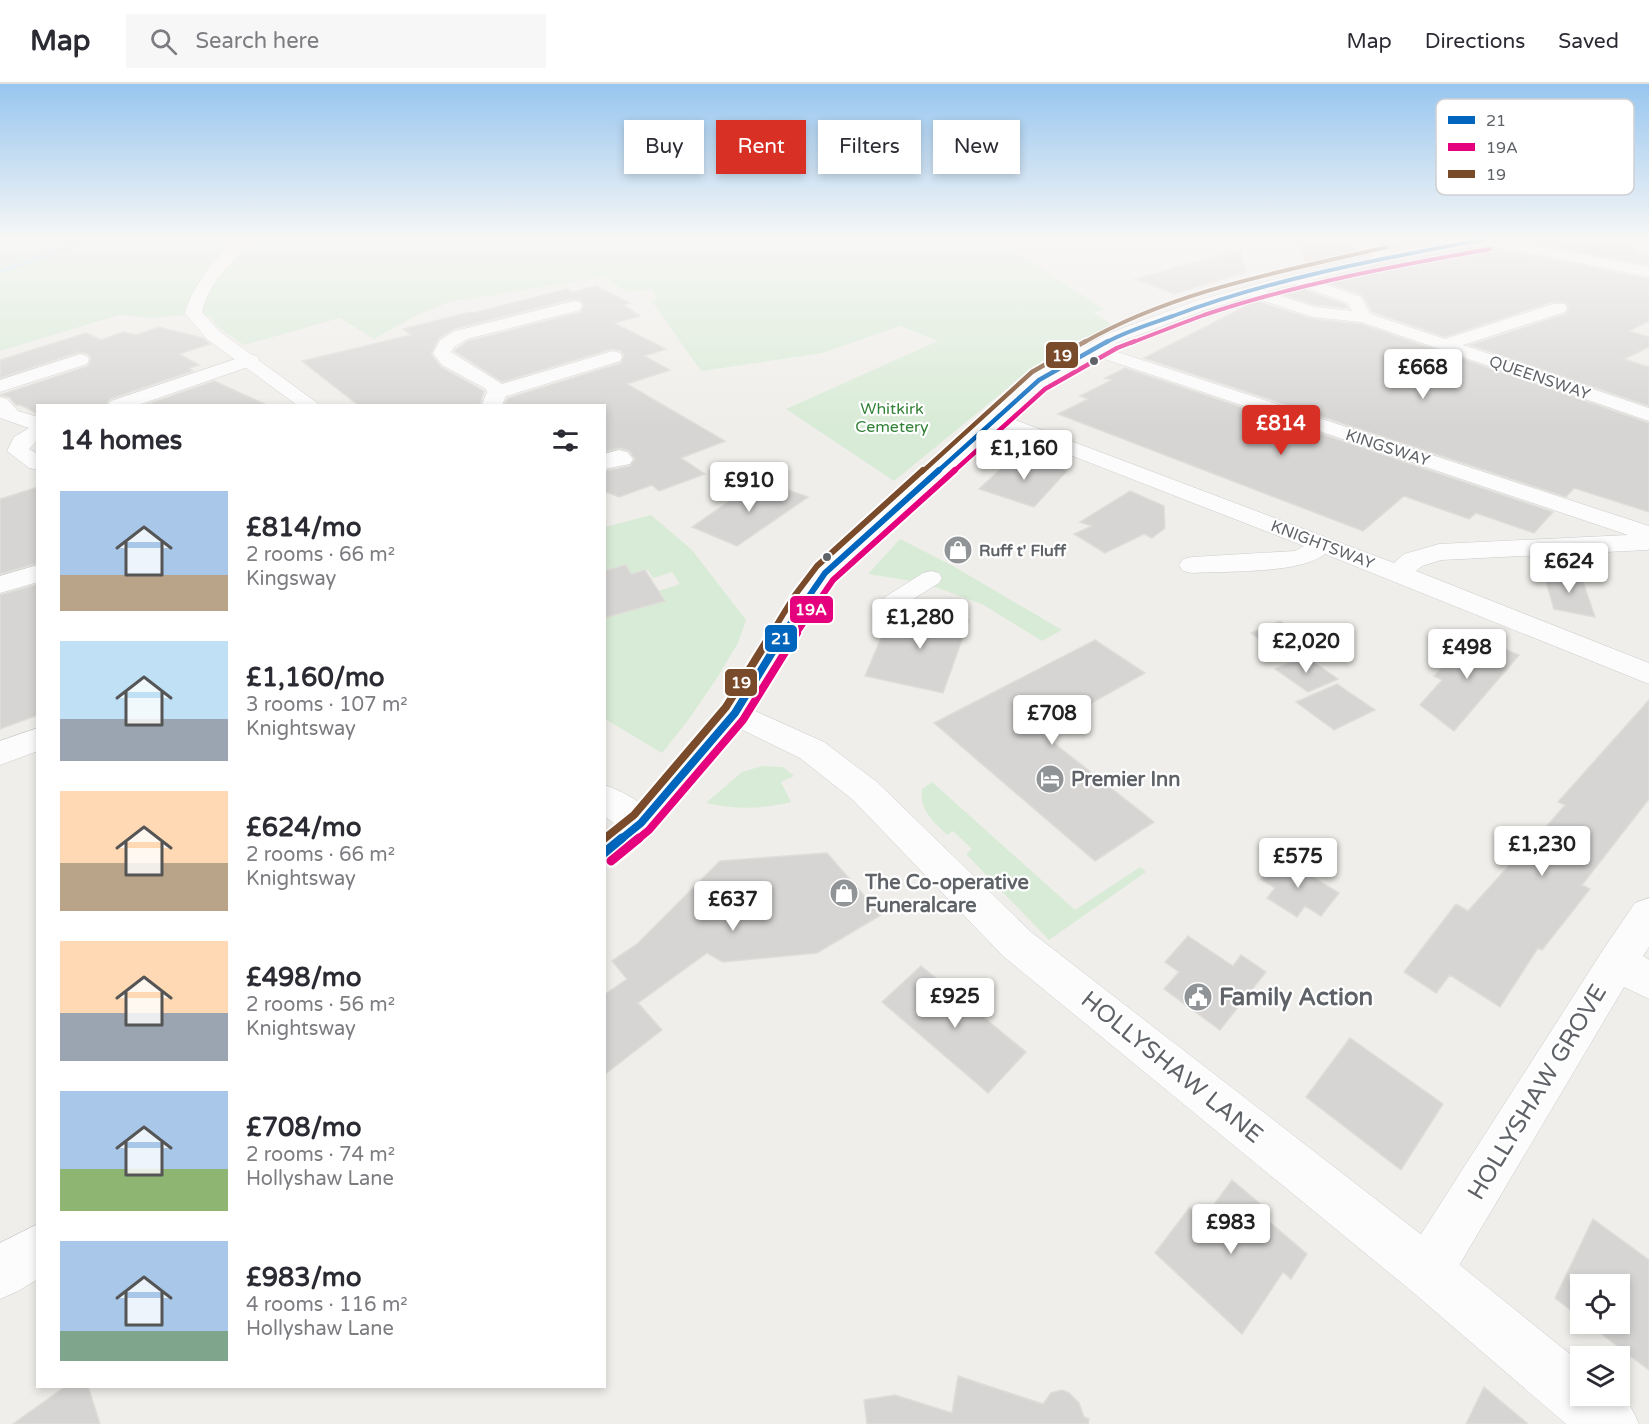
<!DOCTYPE html>
<html lang="en">
<head>
<meta charset="utf-8">
<style>
  :root { --surface:#fff; --page:#f7f7f7; --text:#2b2b33; --muted:#7c7c81; --line:#e1e1e2; --accent:#d93025 }
  body { margin:0; font-family:"Varela Round",sans-serif; background:var(--page); color:var(--text); height:100vh; display:flex; flex-direction:column; font-size:22px; white-space:nowrap }
  * { box-sizing:border-box; margin:0 }
  p { font-size:20px; color:var(--muted) }
  .icon { flex:none; width:33px; height:33px; fill:none; stroke:currentColor; stroke-width:2; stroke-linecap:round; stroke-linejoin:round }
  .map { position:relative; flex:1; overflow:hidden }
  .details { position:absolute; left:36px; top:320px; width:570px; height:984px; display:flex; flex-direction:column; background:var(--surface); border-radius:0px; box-shadow:0 3px 9px #0003 }
  .details>* { flex:none }
  .banner { position:absolute; left:624px; top:36px; width:570px; height:54px; display:flex; gap:12px }
  .controls { position:absolute; left:1570px; top:1190px; display:grid; gap:12px }
  .controls a { display:grid; place-items:center; width:60px; height:60px; border-radius:0px; background:var(--surface); box-shadow:0 3px 9px #0003; font-size:30px }
  .price { position:absolute; translate:-50% -51px; padding:0 14px; border-radius:6px; background:#fff; color:#222; font-size:20px; line-height:39px; filter:drop-shadow(0 2px 3px #0008) }
  .price::after { content:''; position:absolute; left:50%; top:36px; width:18px; height:14px; margin-left:-9px; background:inherit; clip-path:polygon(0 0,100% 0,50% 100%) }
  .price.current { background:var(--accent); color:#fff }
  ul { padding:0; list-style:none }
  li { display:flex; align-items:center; gap:18px; height:150px; padding:0 24px }
  li span { display:grid; place-items:center; flex:none; width:168px; height:120px; border-radius:0px; color:#555 }
  li>.icon { margin-inline-start:auto }
  span .icon { width:72px; height:72px; fill:#fffc; stroke-width:1 }
  li b { font-size:26px }
  h2 { display:flex; justify-content:space-between; align-items:center; height:72px; padding:0 24px; font-size:26px }
  .chip { padding:0 21px; border-radius:0px; background:var(--surface); box-shadow:0 3px 9px #0003; font-size:21px; line-height:54px }
  .chip.current { background:var(--accent); color:#fff }
  header { display:flex; align-items:center; gap:36px; box-sizing:border-box; height:84px; padding:0 30px; background:var(--surface); border-bottom:2px solid var(--line) }
  header strong { font-size:28px }
  nav { display:flex; gap:33px; margin-inline-start:auto; font-size:21px }
  .search { width:420px; height:54px; background:var(--page); display:flex; align-items:center; gap:15px; box-sizing:border-box; padding:0 21px; border-radius:0px; color:var(--muted); font-size:22px }
  .map>svg:first-child { display:block }
  .green { fill:#d8ebd6 }
  .lines { fill:none; stroke-linecap:round; stroke-linejoin:round }
  .stream { fill:#bfe0f9; fill-rule:evenodd }
  .building { fill:#d6d5d3; stroke:#deddd9; stroke-width:1.5 }
  .pedestrian-casing { stroke:#cbcccc; stroke-width:1 }
  .minor-casing { stroke:#cbcccc; stroke-width:1 }
  .tertiary-casing { stroke:#cbcccc; stroke-width:1 }
  .secondary-casing { stroke:#cacacb; stroke-width:1 }
  .pedestrian { fill:#fdfcfc; fill-rule:evenodd }
  .minor { fill:#fdfcfc; fill-rule:evenodd }
  .tertiary { fill:#fdfcfc; fill-rule:evenodd }
  .secondary { fill:#fdfcfc; fill-rule:evenodd }
  .bus-1-far4-casing { stroke:#fff; stroke-width:6 }
  .bus-1-far3-casing { stroke:#fff; stroke-width:8 }
  .bus-1-far2-casing { stroke:#fff; stroke-width:10 }
  .bus-1-far1-casing { stroke:#fff; stroke-width:12 }
  .bus-1-casing { stroke:#fff; stroke-width:14 }
  .bus-2-far4-casing { stroke:#fff; stroke-width:6 }
  .bus-2-far3-casing { stroke:#fff; stroke-width:8 }
  .bus-2-far2-casing { stroke:#fff; stroke-width:10 }
  .bus-2-far1-casing { stroke:#fff; stroke-width:12 }
  .bus-2-casing { stroke:#fff; stroke-width:14 }
  .bus-3-far3-casing { stroke:#fff; stroke-width:6 }
  .bus-3-far2-casing { stroke:#fff; stroke-width:8 }
  .bus-3-far1-casing { stroke:#fff; stroke-width:10 }
  .bus-3-casing { stroke:#fff; stroke-width:12 }
  .bus-1-far4 { stroke:#0065bd; stroke-width:4 }
  .bus-1-far3 { stroke:#0065bd; stroke-width:4.5 }
  .bus-1-far2 { stroke:#0065bd; stroke-width:6 }
  .bus-1-far1 { stroke:#0065bd; stroke-width:8 }
  .bus-1 { stroke:#0065bd; stroke-width:9 }
  .bus-2-far4 { stroke:#e5007d; stroke-width:4 }
  .bus-2-far3 { stroke:#e5007d; stroke-width:4.5 }
  .bus-2-far2 { stroke:#e5007d; stroke-width:6 }
  .bus-2-far1 { stroke:#e5007d; stroke-width:8 }
  .bus-2 { stroke:#e5007d; stroke-width:9 }
  .bus-3-far3 { stroke:#7a4b2a; stroke-width:4 }
  .bus-3-far2 { stroke:#7a4b2a; stroke-width:4.5 }
  .bus-3-far1 { stroke:#7a4b2a; stroke-width:6 }
  .bus-3 { stroke:#7a4b2a; stroke-width:8 }
  .bus-dot { fill:#5f6368; stroke:#fff; stroke-width:2 }
  .labels { text-anchor:middle; stroke-width:4.5; stroke-linejoin:round; paint-order:stroke }
  .far-street-label { font-size:16px; fill:#5f6368; stroke:#fff }
  .far-park-label { font-size:16px; fill:#348238; stroke:#fff }
  .far-poi-label { font-size:16px; font-weight:bold; fill:#5f6368; stroke:#fff; text-anchor:start }
  .poi-label { font-size:20px; font-weight:bold; fill:#5f6368; stroke:#fff; text-anchor:start }
  .near-poi-label { font-size:24px; font-weight:bold; fill:#5f6368; stroke:#fff; text-anchor:start }
  .near-street-label { font-size:24px; fill:#5f6368; stroke:#fff }
  .key { fill:#fff; stroke:#cfd0d2; stroke-width:1.5 }
  .key-label { font-size:16px; fill:#5f6368 }
  .line-badge { stroke:#fff; stroke-width:2 }
  .badge-label { font-size:16px; text-anchor:middle; font-weight:bold; fill:#fff }
</style>
</head>
<body>
<header>
<strong>Map</strong>
<div class="search"><svg class="icon" aria-label="search" viewBox="0 0 24 24"><circle cx="10" cy="10" r="6"/><path d="M15 15l6 6"/></svg>Search here</div>
<nav><a>Map</a><a>Directions</a><a>Saved</a></nav>
</header>
<div class="map">
<svg width="1649" height="1340" viewBox="0 0 1649 1340">
  <rect width="100%" height="100%" fill="#efeeea"/>
  <path class="green" d="M0 155H992L1026 174 1105 226 1093 228 1115 243 1051 270 1052 273 1026 289 894 397 786 325 938 257 900 242 822 269 701 287 651 216 658 215 651 205 628 208 603 193 450 218 419 230 374 255 340 234 244 261 217 242 211 233 186 231 154 234 119 231 0 267Z
    M651 431 692 466 746 536 738 559 715 597 686 639 662 669 605 635V534L658 507 680 500 672 488 653 494 648 486 631 490 626 481 608 486 605 496V443Z
    M900 455 953 482 1062 546 1042 557 982 520 924 499 868 490Z
    M762 682 783 683 794 692 781 698 791 718C763 725 735 726 706 719L742 688Z
    M932 698 1075 826 1140 783 1146 788 1049 856 966 770 972 765 953 747 947 751C933 737 919 726 922 705Z"/>
  <g class="lines">
    <path class="stream" d="M88 155H96L0 189V186Z"/>
  </g>
  <path class="building" d="M1296 155H1336L1369 171 1308 185Z
    M1366 155H1448L1391 166Z
    M1517 155H1587L1638 165 1634 169 1649 173V181Z
    M1483 162 1649 195V237L1629 247 1649 253V263L1624 275 1649 283V322L1470 261 1566 230 1569 223 1565 218H1552L1445 253 1372 228 1362 211 1320 196 1389 179Z
    M1240 166 1246 188 1174 210 1135 195Z
    M596 202 630 219 623 221 640 232 614 239 666 265 644 272 670 286 627 300 725 357 681 374 705 390 659 407 652 401 619 413 604 407V387L630 382 635 375 629 367 620 364 604 368V321H504L508 314 621 279 624 272 621 267 612 265 502 298 454 267 468 257 581 228 584 221 580 216 573 215 454 245 439 254 431 270 441 283 484 307 480 321H358L302 277 411 251 403 245 470 228 473 229 567 205 573 208Z
    M1295 202 1346 221 1348 224 1315 221 1274 208Z
    M1256 217 1313 235 1361 240 1649 339V428L1574 404 1566 413 1144 274Z
    M158 243 203 254 210 260 179 270 199 281 189 284 193 287 110 315 106 321H38V330L21 321H16L9 313 0 311 88 282 91 275 88 270 79 268 0 294V276L86 249 101 256 123 248 137 251Z
    M1125 284 1553 428 1534 449 1476 429 1469 435 1404 412 1363 447 1058 330 1088 315 1080 312 1112 296 1105 294Z
    M214 297 267 321H145Z
    M1015 372 1067 387 1034 423 979 405Z
    M760 396 808 413 737 462 692 443Z
    M38 403V479L0 490V415Z
    M1130 407 1164 422 1165 444 1152 454 1144 450 1105 469 1074 450 1092 442 1080 438Z
    M626 481 631 490 645 486 665 517 604 534V487Z
    M1580 489 1595 533 1554 525 1544 491Z
    M38 500V631L0 645V511Z
    M938 521 958 525 955 533 969 536 943 609 865 592 885 545Z
    M1280 537 1288 543 1302 562 1281 571 1251 549Z
    M1473 551 1519 571 1454 647 1420 621 1442 596 1434 592Z
    M1095 556 1145 589 1040 648 1154 738 1095 777 934 639Z
    M1305 572 1338 595 1308 608 1275 585Z
    M1337 600 1375 626 1334 646 1296 618Z
    M1649 616V715L1582 801 1590 805 1542 866 1538 864 1500 923 1450 891 1436 909 1404 888 1456 820 1468 827 1523 766 1525 767 1565 721 1558 718Z
    M827 769 881 831 817 869 723 878 707 869 638 919 662 946 604 991V911L627 895 612 877 637 860 720 777Z
    M1280 773 1339 809 1321 832 1305 822 1297 833 1267 814 1275 804 1261 795Z
    M1188 852 1233 882 1241 871 1266 888 1220 946 1164 905 1179 888 1165 878Z
    M921 882 1026 968 988 1009 882 918Z
    M1350 954 1443 1020 1401 1086 1306 1013Z
    M1232 1096 1264 1123 1259 1129 1307 1170 1291 1195 1283 1188 1242 1250 1155 1169 1190 1123 1204 1134Z
    M1593 1135 1649 1176V1286L1587 1239H1620V1200H1581V1234L1555 1214Z
    M958 1292 1043 1320 1051 1309 1062 1306 1069 1309 1079 1319 1084 1333 1089 1335 1088 1340H867L864 1316 895 1311 952 1329Z
    M66 1302H88L100 1340H13Z
    M1484 1303 1528 1340H1466Z"/>
  <g class="lines">
    <g class="pedestrian-casing">
      <path id="pedestrian" d="M931 487 939 489 942 494 939 499 902 522 900 527 902 531 899 536 891 538 879 535 876 530 885 513 923 489Z"/>
    </g>
    <g class="minor-casing">
      <path id="minor" d="M1338 155H1359L1394 170 1396 173 1389 177 1384 176Z
        M1503 155 1649 183V193L1484 160 1477 156Z
        M1296 190 1361 213 1370 230 1445 255 1553 220H1565L1567 224 1565 228 1463 261 1649 324V337L1361 238 1313 233 1243 210 1241 207 1249 202 1315 223 1352 227 1348 219 1290 198 1288 195Z
        M574 217 580 218 582 222 580 226 467 255 454 263 451 268 502 300 613 267 620 269 622 273 620 277 506 312 502 321H482L487 308 486 305 442 281 433 269 440 256 455 247Z
        M1093 260 1649 442V465L1647 466 1441 476 1422 482 1416 487 1649 579V600L1325 470C1300 490 1226 487 1192 489L1183 487 1179 481 1183 475 1192 473 1295 467 1304 462 988 339 985 335 988 331 995 329 1002 331 1394 479 1404 470 1439 460 1628 451 1087 269 1084 265 1087 261Z
        M80 270 87 272 89 276 87 280 0 308V296Z
        M250 270 257 272 259 276 257 280 138 321H108L111 317Z
        M0 313 7 315 18 327 38 333V356L29 365 38 370V386L29 384 7 367 14 353 29 344 0 334Z
        M619 366 627 368 633 375 630 380 604 385V370Z
        M38 481V498L0 509V492Z
        M38 644V667L0 681V657Z
        M1649 814V863L1643 872 1649 876V915L1624 903 1445 1205 1427 1213 1409 1205 1401 1187 1409 1169 1603 866 1635 819Z"/>
    </g>
    <g class="tertiary-casing">
      <path id="tertiary" d="M238 155H254C232 181 211 193 202 228L219 247 320 321H297L207 255 185 229C194 199 214 175 238 155Z
        M735 618 824 658 877 698 1031 848 1445 1169 1581 1279V1311C1617 1311 1624 1304 1639 1340H1566L1409 1205 1003 872 853 716 800 674 724 637 719 629 724 621Z
        M604 701C623 707 649 721 659 739L654 749C631 756 622 744 604 732Z"/>
    </g>
    <g class="secondary-casing">
      <path id="secondary" d="M1462 155H1495L1488 159 1389 177 1279 204 1208 225 1119 258 1046 300 834 495 817 519 746 637 654 749 617 779 604 783V748L628 729 724 621 790 517 816 483 1032 292 1107 250 1196 217 1268 197 1389 169Z
        M38 1140V1195L18 1207 0 1215V1159Z"/>
    </g>
    <use href="#pedestrian" class="pedestrian"/>
    <use href="#minor" class="minor"/>
    <use href="#tertiary" class="tertiary"/>
    <use href="#secondary" class="secondary"/>
    <g class="bus-1-far4-casing">
      <path id="bus-1-far4" d="M1105 259C1126 247 1150 240 1173 232 1274 194 1380 175 1486 155"/>
    </g>
    <g class="bus-1-far3-casing">
      <path id="bus-1-far3" d="M937 388 1039 296 1108 257"/>
    </g>
    <g class="bus-1-far2-casing">
      <path id="bus-1-far2" d="M783 550 825 489 939 386"/>
    </g>
    <g class="bus-1-far1-casing">
      <path id="bus-1-far1" d="M620 756 641 739 735 629 784 549"/>
    </g>
    <g class="bus-1-casing">
      <path id="bus-1" d="M604 769 622 754"/>
    </g>
    <g class="bus-2-far4-casing">
      <path id="bus-2-far4" d="M1131 259C1156 249 1180 240 1204 231 1297 200 1394 182 1490 165"/>
    </g>
    <g class="bus-2-far3-casing">
      <path id="bus-2-far3" d="M953 388 1045 305 1117 264 1135 257"/>
    </g>
    <g class="bus-2-far2-casing">
      <path id="bus-2-far2" d="M796 550 833 496 955 386"/>
    </g>
    <g class="bus-2-far1-casing">
      <path id="bus-2-far1" d="M637 756 649 746 743 636 797 549"/>
    </g>
    <g class="bus-2-casing">
      <path id="bus-2" d="M611 777 639 754"/>
    </g>
    <g class="bus-3-far3-casing">
      <path id="bus-3-far3" d="M1083 259C1175 206 1285 187 1387 163"/>
    </g>
    <g class="bus-3-far2-casing">
      <path id="bus-3-far2" d="M922 388 1032 288 1086 257"/>
    </g>
    <g class="bus-3-far1-casing">
      <path id="bus-3-far1" d="M771 550 795 511 817 482 923 386"/>
    </g>
    <g class="bus-3-casing">
      <path id="bus-3" d="M604 755 634 731 726 623 772 549"/>
    </g>
    <use href="#bus-1-far4" class="bus-1-far4"/>
    <use href="#bus-1-far3" class="bus-1-far3"/>
    <use href="#bus-1-far2" class="bus-1-far2"/>
    <use href="#bus-1-far1" class="bus-1-far1"/>
    <use href="#bus-1" class="bus-1"/>
    <use href="#bus-2-far4" class="bus-2-far4"/>
    <use href="#bus-2-far3" class="bus-2-far3"/>
    <use href="#bus-2-far2" class="bus-2-far2"/>
    <use href="#bus-2-far1" class="bus-2-far1"/>
    <use href="#bus-2" class="bus-2"/>
    <use href="#bus-3-far3" class="bus-3-far3"/>
    <use href="#bus-3-far2" class="bus-3-far2"/>
    <use href="#bus-3-far1" class="bus-3-far1"/>
    <use href="#bus-3" class="bus-3"/>
  </g>
  <linearGradient id="sky" x2="0" y2="1"><stop stop-color="#97c6ef"/><stop offset="0.45" stop-color="#f8f7f6"/><stop offset="1" stop-color="#f8f7f6" stop-opacity="0"/></linearGradient>
  <rect width="1649" height="343" fill="url(#sky)"/>
  <defs>
    <g id="shop-disc" transform="scale(1.5)"><circle r="9.5" fill="#919496" stroke="#fff"/><path d="M-5-2.5h2.3a2.7 3.5 0 0 1 5.4 0H5L5.5 6h-11ZM-1.5-2.5h3a1.5 2.3 0 0 0-3 0Z" fill="#fff"/></g>
    <g id="hotel-disc" transform="scale(1.5)"><circle r="9.5" fill="#919496" stroke="#fff"/><path d="M-6-4.5h1.5V1H6V5H4.5V3h-9V5H-6ZM-4 0a1.8 1.8 0 1 1 3.6 0ZM.5 0V-2.5h3Q6-2.5 6 0Z" fill="#fff"/></g>
    <g id="civic-disc" transform="scale(1.5)"><circle r="9.5" fill="#919496" stroke="#fff"/><path d="M-.6-6.5H3V-4.5H.6V-3L4-1V1h2V6H-6V1h2V-1L-.6-3ZM-1.2 2.5V6h2.4V2.5Z" fill="#fff"/></g>
  </defs>
  <g fill-rule="evenodd">
    <use href="#shop-disc" x="958" y="466"/>
    <use href="#hotel-disc" x="1050" y="695"/>
    <use href="#shop-disc" x="844" y="809"/>
    <use href="#civic-disc" x="1198" y="913"/>
  </g>
  <g class="bus-dot">
    <circle cx="1094" cy="277" r="5"/>
    <circle cx="827" cy="473" r="5"/>
  </g>
  <g class="labels">
    <g class="far-street-label">
      <text transform="translate(1540 293) rotate(19)" y="6">QUEENSWAY</text>
      <text transform="translate(1388 363) rotate(18)" y="6">KINGSWAY</text>
      <text transform="translate(1323 460) rotate(21)" y="6">KNIGHTSWAY</text>
    </g>
    <g class="far-park-label">
      <text x="892" y="330">Whitkirk<tspan x="892" dy="18">Cemetery</tspan></text>
    </g>
    <g class="far-poi-label">
      <text x="979" y="472">Ruff t' Fluff</text>
    </g>
    <g class="poi-label">
      <text x="1071" y="702">Premier Inn</text>
      <text x="865" y="805">The Co-operative<tspan x="865" dy="23">Funeralcare</tspan></text>
    </g>
    <g class="near-poi-label">
      <text x="1219" y="921">Family Action</text>
    </g>
    <g class="near-street-label">
      <text transform="translate(1172 983) rotate(39)" y="8">HOLLYSHAW LANE</text>
      <text transform="translate(1537 1008) rotate(-59)" y="8">HOLLYSHAW GROVE</text>
    </g>
  </g>
  <rect x="1436" y="15" width="198" height="96" rx="9" class="key"/>
  <rect x="1448" y="32" width="27" height="8" fill="#0065bd"/>
  <rect x="1448" y="59" width="27" height="8" fill="#e5007d"/>
  <rect x="1448" y="86" width="27" height="8" fill="#7a4b2a"/>
  <g class="key-label">
    <text x="1486" y="42">21</text>
    <text x="1486" y="69">19A</text>
    <text x="1486" y="96">19</text>
  </g>
  <g class="line-badge">
    <rect x="1045" y="257" width="34" height="28" rx="6" fill="#7a4b2a"/>
    <rect x="789" y="511" width="45" height="29" rx="6" fill="#e5007d"/>
    <rect x="764" y="540" width="34" height="29" rx="6" fill="#0065bd"/>
    <rect x="724" y="584" width="34" height="29" rx="6" fill="#7a4b2a"/>
  </g>
  <g class="badge-label">
    <text x="1062" y="277">19</text>
    <text x="811" y="531">19A</text>
    <text x="781" y="560">21</text>
    <text x="741" y="604">19</text>
  </g>
</svg>
<div class="controls">
<a><svg class="icon" aria-label="locate" viewBox="0 0 24 24"><circle cx="12" cy="12" r="6"/><path d="M12 2v4M12 18v4M2 12h4M18 12h4"/></svg></a>
<a><svg class="icon" aria-label="layers" viewBox="0 0 24 24"><path d="M12 4l9 5-9 5-9-5zM3 14l9 5 9-5"/></svg></a>
</div>
<b class="price" style="left:1423px;top:316px">£668</b>
<b class="price current" style="left:1281px;top:372px">£814</b>
<b class="price" style="left:1024px;top:397px">£1,160</b>
<b class="price" style="left:749px;top:429px">£910</b>
<b class="price" style="left:1569px;top:510px">£624</b>
<b class="price" style="left:920px;top:566px">£1,280</b>
<b class="price" style="left:1306px;top:590px">£2,020</b>
<b class="price" style="left:1467px;top:596px">£498</b>
<b class="price" style="left:1052px;top:662px">£708</b>
<b class="price" style="left:1542px;top:793px">£1,230</b>
<b class="price" style="left:1298px;top:805px">£575</b>
<b class="price" style="left:733px;top:848px">£637</b>
<b class="price" style="left:955px;top:945px">£925</b>
<b class="price" style="left:1231px;top:1171px">£983</b>
<div class="banner">
<a class="chip">Buy</a>
<a class="chip current">Rent</a>
<a class="chip">Filters</a>
<a class="chip">New</a>
</div>
<section class="details">
<h2>14 homes<svg class="icon" aria-label="filters" viewBox="0 0 24 24"><path d="M4 7h16M4 17h16"/><circle cx="9" cy="7" r="2"/><circle cx="15" cy="17" r="2"/></svg></h2>
<ul>
<li><span style="background:linear-gradient(#a9c7e8 70%,#b9a48a 0)"><svg class="icon" aria-label="home" viewBox="0 0 24 24"><path d="M3 11l9-7 9 7M6 9v11h12V9"/></svg></span><div><b>£814/mo</b><p>2 rooms · 66 m²</p><p>Kingsway</p></div></li>
<li><span style="background:linear-gradient(#bfe0f5 65%,#9aa5b1 0)"><svg class="icon" aria-label="home" viewBox="0 0 24 24"><path d="M3 11l9-7 9 7M6 9v11h12V9"/></svg></span><div><b>£1,160/mo</b><p>3 rooms · 107 m²</p><p>Knightsway</p></div></li>
<li><span style="background:linear-gradient(#ffd9b3 60%,#b9a48a 0)"><svg class="icon" aria-label="home" viewBox="0 0 24 24"><path d="M3 11l9-7 9 7M6 9v11h12V9"/></svg></span><div><b>£624/mo</b><p>2 rooms · 66 m²</p><p>Knightsway</p></div></li>
<li><span style="background:linear-gradient(#ffd9b3 60%,#9aa5b1 0)"><svg class="icon" aria-label="home" viewBox="0 0 24 24"><path d="M3 11l9-7 9 7M6 9v11h12V9"/></svg></span><div><b>£498/mo</b><p>2 rooms · 56 m²</p><p>Knightsway</p></div></li>
<li><span style="background:linear-gradient(#a9c7e8 65%,#8fb573 0)"><svg class="icon" aria-label="home" viewBox="0 0 24 24"><path d="M3 11l9-7 9 7M6 9v11h12V9"/></svg></span><div><b>£708/mo</b><p>2 rooms · 74 m²</p><p>Hollyshaw Lane</p></div></li>
<li><span style="background:linear-gradient(#a9c7e8 75%,#7fa58c 0)"><svg class="icon" aria-label="home" viewBox="0 0 24 24"><path d="M3 11l9-7 9 7M6 9v11h12V9"/></svg></span><div><b>£983/mo</b><p>4 rooms · 116 m²</p><p>Hollyshaw Lane</p></div></li>
</ul>
</section>
</div>
</body>
</html>
